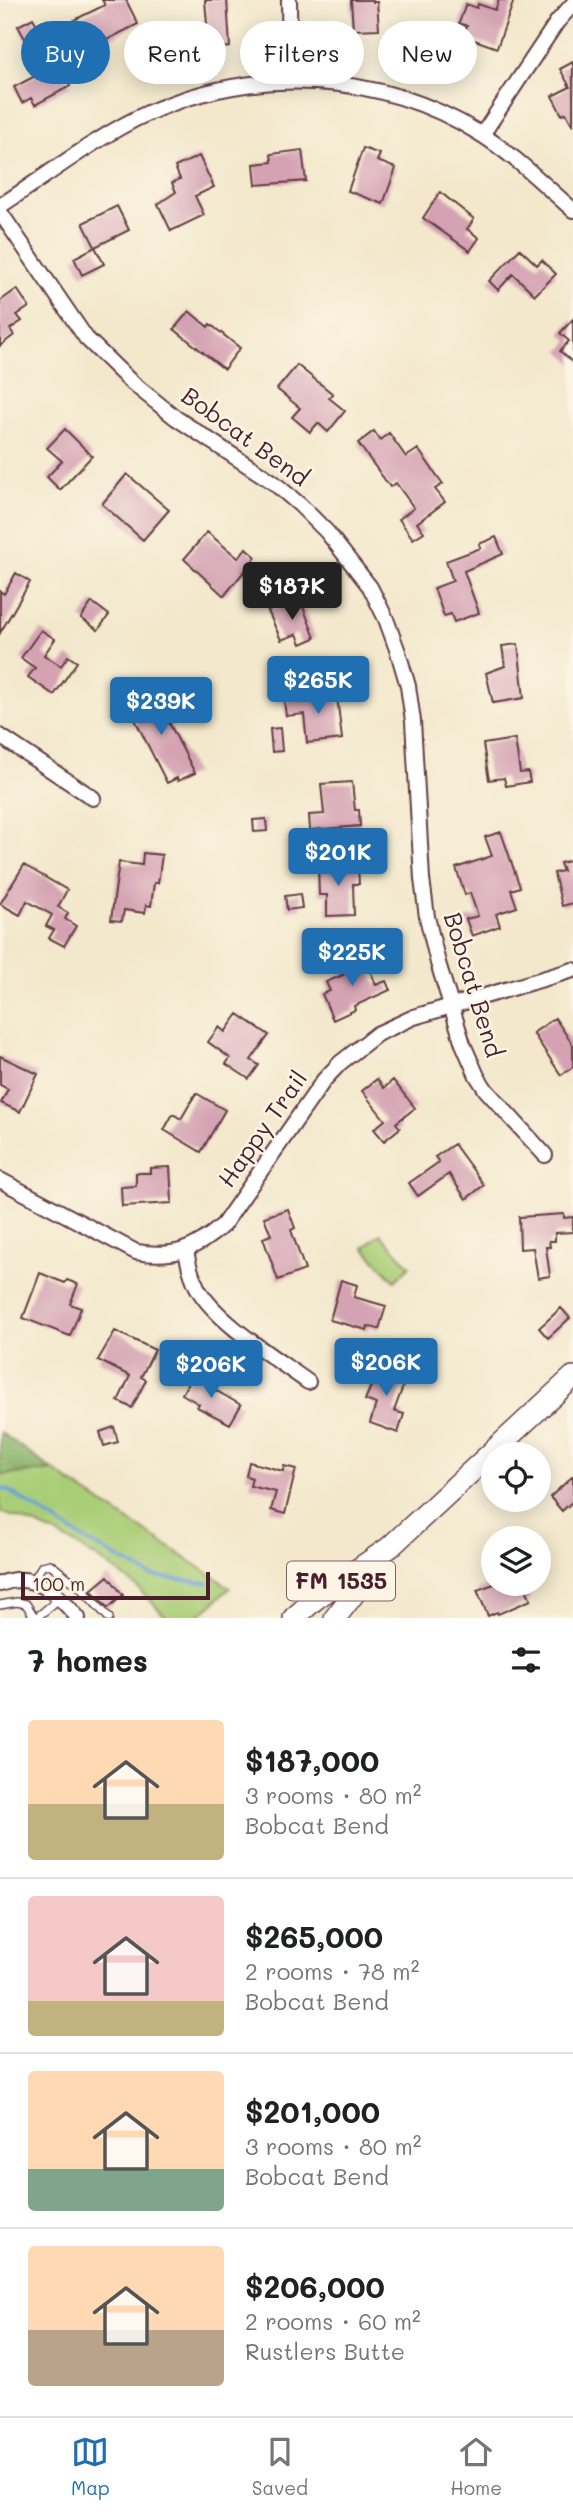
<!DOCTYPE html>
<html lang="en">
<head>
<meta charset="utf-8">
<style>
  :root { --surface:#fff; --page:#f6f6f6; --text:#202124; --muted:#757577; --line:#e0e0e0; --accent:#1f6fb2 }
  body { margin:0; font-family:Mali,sans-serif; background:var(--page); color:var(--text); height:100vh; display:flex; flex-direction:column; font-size:26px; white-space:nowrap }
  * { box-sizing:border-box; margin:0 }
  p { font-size:23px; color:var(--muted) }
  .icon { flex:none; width:38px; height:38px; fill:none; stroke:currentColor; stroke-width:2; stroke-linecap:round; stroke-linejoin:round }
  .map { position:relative; height:1618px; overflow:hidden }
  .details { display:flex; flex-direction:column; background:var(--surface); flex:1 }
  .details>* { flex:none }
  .guide { position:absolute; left:21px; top:21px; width:532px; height:63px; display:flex; gap:14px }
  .fabs { position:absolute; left:481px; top:1442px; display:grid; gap:14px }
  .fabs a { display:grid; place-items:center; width:70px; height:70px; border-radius:50%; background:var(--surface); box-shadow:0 4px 18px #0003; font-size:35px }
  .scale { position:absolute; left:21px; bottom:18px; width:189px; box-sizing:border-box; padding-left:7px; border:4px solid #4a1f2b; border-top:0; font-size:19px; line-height:24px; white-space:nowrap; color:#4a1f2b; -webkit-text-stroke:5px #fcf5e5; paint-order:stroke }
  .price { position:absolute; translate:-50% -60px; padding:0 16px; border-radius:7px; background:var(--accent); color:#fff; font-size:23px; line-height:46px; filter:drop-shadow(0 2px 4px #0008) }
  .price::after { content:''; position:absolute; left:50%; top:42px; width:21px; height:16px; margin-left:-10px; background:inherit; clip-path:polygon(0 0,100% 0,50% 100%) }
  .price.on { background:#222; color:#fff }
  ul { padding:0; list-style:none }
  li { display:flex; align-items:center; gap:21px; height:175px; padding:0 28px }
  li+li { border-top:2px solid var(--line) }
  li span { display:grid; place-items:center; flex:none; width:196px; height:140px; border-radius:7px; color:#555 }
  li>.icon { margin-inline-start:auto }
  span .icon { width:84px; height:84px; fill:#fffc; stroke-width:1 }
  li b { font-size:30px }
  h2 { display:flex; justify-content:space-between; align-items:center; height:84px; padding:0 28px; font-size:30px }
  .pill { padding:0 24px; border-radius:32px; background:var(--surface); box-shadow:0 4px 18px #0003; font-size:24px; line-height:63px }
  .pill.on { background:var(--accent); color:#fff }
  .tabs { display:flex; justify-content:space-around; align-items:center; height:98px; border-top:2px solid var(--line); background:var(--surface); font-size:19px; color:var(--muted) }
  .tabs a { display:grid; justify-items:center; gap:4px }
  .tabs .on { color:var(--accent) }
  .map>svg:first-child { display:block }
  .green { fill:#aace77; stroke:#7a7651; stroke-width:2 }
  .forest { fill:#87b168; stroke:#68684a; stroke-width:2 }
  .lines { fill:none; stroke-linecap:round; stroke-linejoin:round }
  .stream { stroke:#6a9fd7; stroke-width:3.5 }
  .building { fill:#d4a2b3 }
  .lane-casing { stroke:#633d43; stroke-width:10 }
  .street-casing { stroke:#633d43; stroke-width:18 }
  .primary-casing { stroke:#633d43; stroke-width:24 }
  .lane { stroke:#fff; stroke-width:7 }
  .street { stroke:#fff; stroke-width:14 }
  .primary { stroke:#fff; stroke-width:21 }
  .labels { text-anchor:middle; stroke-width:5; stroke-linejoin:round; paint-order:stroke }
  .shield { fill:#fcf5e5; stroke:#7f5f63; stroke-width:2 }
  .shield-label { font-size:23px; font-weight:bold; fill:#4a1f2b }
  .street-label { font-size:24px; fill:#4a1f2b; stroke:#fcf5e5 }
</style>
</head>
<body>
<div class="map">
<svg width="573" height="1618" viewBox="0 0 573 1618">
  <rect width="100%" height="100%" fill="#fcf5e5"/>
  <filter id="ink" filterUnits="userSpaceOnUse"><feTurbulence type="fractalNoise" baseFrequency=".0143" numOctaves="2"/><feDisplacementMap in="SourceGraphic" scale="14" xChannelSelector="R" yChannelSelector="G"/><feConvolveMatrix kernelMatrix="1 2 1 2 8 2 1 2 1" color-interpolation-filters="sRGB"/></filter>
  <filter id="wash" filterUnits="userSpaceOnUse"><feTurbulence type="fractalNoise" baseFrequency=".00686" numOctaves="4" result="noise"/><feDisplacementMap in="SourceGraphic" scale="28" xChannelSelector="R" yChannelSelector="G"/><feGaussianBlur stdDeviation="1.57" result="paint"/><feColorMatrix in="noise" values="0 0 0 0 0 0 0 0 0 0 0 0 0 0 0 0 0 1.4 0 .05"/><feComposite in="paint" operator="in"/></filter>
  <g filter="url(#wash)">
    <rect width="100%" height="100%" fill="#f3e8cc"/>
    <path class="green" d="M380 1234 410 1266 395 1281 364 1248Z
      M53 1470C111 1511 171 1547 230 1588L196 1618H167C153 1604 140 1588 124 1577 87 1548 45 1526 0 1512V1475Z"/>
    <path class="forest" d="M0 1432 53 1470 0 1475Z"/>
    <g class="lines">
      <path class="stream" d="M0 1490 6 1489 87 1541 151 1576 208 1583"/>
    </g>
    <g id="blocks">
      <path class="building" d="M102 0H126L138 24 89 49 74 20 105 5Z
        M205 0H227L230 47 209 49Z
        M351 0H373V2H377L379 29 353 30Z
        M499 0H514L497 48 463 36 467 26 459 23 466 4 477 8 478 4 495 10Z
        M33 18 70 86 35 105 31 98 22 103 14 87 43 72 18 26Z
        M573 62V126L566 113 562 115 552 96 570 87 560 69Z
        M363 148 380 154 377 161 396 168 383 204 348 191Z
        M302 150 306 181 256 185 254 164 272 162 271 154Z
        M199 156 214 187 195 196 204 215 171 231 158 204 176 192 172 183 180 179 175 167Z
        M440 192 474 219 467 229 479 238 470 251 423 218Z
        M117 206 129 230 95 247 83 223Z
        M95 247 104 264 82 275 74 258Z
        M520 249 537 265 542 260 556 274 535 295 513 274 498 290 489 281Z
        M17 289 29 307 17 315 22 321 10 329 14 335 0 346V301Z
        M189 311 208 327 210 324 240 348 224 369 174 329Z
        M573 319V363L560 351 569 341 560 333Z
        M297 365 333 394 329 398 345 411 328 432 318 423 310 432 292 417 300 408 277 389Z
        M65 429 92 456 60 490 47 477 62 461 47 448Z
        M374 431 380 440 389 433 406 457 418 449 443 484 435 489 445 502 417 523 424 532 413 539 399 519 414 508 396 483 390 487 358 443Z
        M127 474 169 510 143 540 102 504Z
        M207 532 238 558 246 548 256 557 224 596 184 559Z
        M496 537 503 554 464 571 479 613 454 622 451 614 444 616 434 588 453 581 446 561 481 548 479 544Z
        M16 573 30 582 0 633V591L4 594Z
        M300 599 315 638 301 644 297 634 281 640 268 611Z
        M92 602 109 615 98 630 81 618Z
        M41 630 55 639 44 655 61 666 68 656 77 662 54 695 28 677 35 668 21 658Z
        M518 644 524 698 493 703 486 673 505 666 502 646Z
        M336 688 342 739 307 743 304 714 286 716 284 701 323 697 322 690Z
        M160 689 168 705 162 709 195 773 178 781 177 778 167 783 128 706Z
        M280 728 282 751 272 752 270 729Z
        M515 739 520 773 528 772 530 782 506 786 504 778 489 780 483 744Z
        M352 782 355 810H359L360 826 310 830 309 815 324 814 321 784Z
        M266 819 267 831 254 832 253 820Z
        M501 832 520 887 511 890 517 907 496 914 500 926 472 936 466 919 478 916 470 893 465 895 456 868 492 856 485 837Z
        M143 853 162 855 158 883H154L151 906 146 905 145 913 124 910 122 921 111 920 119 862 142 865Z
        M573 860V903L562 906 554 873 563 871 560 863Z
        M336 864V867H358L359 884H353L354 915 327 916V895H319L318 865Z
        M24 865 67 890 58 907 68 913 65 919 76 926 64 946 49 938 54 930 46 926 52 915 27 901 20 915 0 904Z
        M300 894 302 908 287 910 285 896Z
        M362 951 376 985 386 981 390 990 354 1006 355 1010 333 1020 322 994 330 991 326 982 343 975 341 970 351 966 347 958Z
        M238 1014 269 1035 251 1060 259 1065 249 1079 226 1064 230 1058 208 1042 219 1027 225 1032Z
        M555 1018 573 1045V1067L561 1075 533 1033Z
        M0 1056 38 1074 20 1112 1 1103 8 1089 0 1085Z
        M377 1079 384 1088 393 1080 415 1108 396 1123 400 1128 384 1141 374 1129 385 1120 362 1091Z
        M196 1093 225 1110 201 1152 164 1130 173 1114 181 1119Z
        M454 1144 484 1185 466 1199 449 1174 418 1196 409 1183 439 1162 435 1157Z
        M170 1167 172 1203 122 1206 121 1187 136 1186V1173H150V1168Z
        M288 1209 295 1228 291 1230 305 1270 278 1280 263 1238 271 1235 264 1217Z
        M564 1214V1218L573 1217V1232L555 1233V1241H549L550 1247H546L550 1276 538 1278 533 1248 520 1249 519 1217Z
        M40 1273 65 1283 67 1280 78 1284 70 1304 81 1308 70 1336 23 1318Z
        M341 1280 357 1285 354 1297 386 1306 379 1329 368 1326 367 1330 330 1320Z
        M561 1308 570 1318 548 1338 539 1328Z
        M115 1331 155 1350 141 1377 146 1380 132 1408 118 1401 130 1376 98 1360Z
        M381 1362 398 1368 395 1377 405 1381 394 1411 404 1414 398 1433 370 1423 376 1404 365 1400Z
        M192 1376 200 1381 203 1376 212 1382 210 1387 241 1405 230 1424 197 1407 199 1404 182 1394Z
        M114 1427 118 1442 104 1446 100 1432Z
        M249 1462 283 1471 284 1466 296 1469 285 1514 271 1510 276 1492 250 1486 252 1478 246 1476Z
        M573 1476V1501L562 1511 550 1497Z
        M108 1576 123 1595 108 1608 91 1590Z
        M494 1584H524L531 1600 498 1614 497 1612 488 1616 477 1590Z"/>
    </g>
  </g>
  <g filter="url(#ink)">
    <use href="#blocks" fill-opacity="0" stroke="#633d43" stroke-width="2"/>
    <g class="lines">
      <g class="lane-casing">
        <path id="lane" d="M33 1581 42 1566 50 1564 81 1588 109 1618
          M0 1605 17 1602 26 1604 35 1618
          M36 1618 60 1598"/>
      </g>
      <g class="street-casing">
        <path id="street" d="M289 0 290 81
          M482 135 557 22 573 4
          M0 206C45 177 99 135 148 113 254 66 379 71 479 133 513 154 542 183 573 210
          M0 212 86 338 130 381 176 418 273 482 300 505 327 532 370 587 386 619 398 652 408 686 413 721 422 879 427 917 438 963 463 1044 477 1076 486 1090 545 1155
          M0 736 93 798
          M0 1180 136 1252C174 1258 195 1250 223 1225L324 1080 340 1063 377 1034 414 1017 573 970
          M186 1250C188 1263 191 1275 197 1287 215 1321 275 1358 308 1382
          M0 1584C34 1570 58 1594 78 1618"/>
      </g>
      <g class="primary-casing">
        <path id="primary" d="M294 1618 314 1600 390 1547 573 1377
          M335 1618 376 1565"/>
      </g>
      <use href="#lane" class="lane"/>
      <use href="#street" class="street"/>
      <use href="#primary" class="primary"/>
    </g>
  </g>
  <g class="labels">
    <rect class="shield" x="287" y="1561.5" width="108" height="39" rx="5"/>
    <g class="shield-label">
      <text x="341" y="1589">FM 1535</text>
    </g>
    <g class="street-label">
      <text transform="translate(245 437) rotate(36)" y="8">Bobcat Bend</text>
      <text transform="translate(473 985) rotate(73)" y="8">Bobcat Bend</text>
      <text transform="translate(263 1129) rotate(-55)" y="8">Happy Trail</text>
    </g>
  </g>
</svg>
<div class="fabs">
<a><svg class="icon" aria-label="locate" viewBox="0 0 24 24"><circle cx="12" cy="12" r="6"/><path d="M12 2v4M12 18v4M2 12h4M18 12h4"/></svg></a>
<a><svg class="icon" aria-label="layers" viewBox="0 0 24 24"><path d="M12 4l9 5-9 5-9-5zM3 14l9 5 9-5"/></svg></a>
</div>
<div class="scale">100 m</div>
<b class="price on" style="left:292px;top:622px">$187K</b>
<b class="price" style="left:318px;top:716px">$265K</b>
<b class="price" style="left:161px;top:737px">$239K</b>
<b class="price" style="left:338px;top:888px">$201K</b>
<b class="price" style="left:352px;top:988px">$225K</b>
<b class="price" style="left:386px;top:1398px">$206K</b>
<b class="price" style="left:211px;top:1400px">$206K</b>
<div class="guide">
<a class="pill on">Buy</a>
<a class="pill">Rent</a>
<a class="pill">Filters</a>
<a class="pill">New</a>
</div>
</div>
<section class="details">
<h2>7 homes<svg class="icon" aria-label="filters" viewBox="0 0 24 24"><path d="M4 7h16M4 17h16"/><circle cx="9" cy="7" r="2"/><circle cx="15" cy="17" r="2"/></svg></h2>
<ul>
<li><span style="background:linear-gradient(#ffd9b3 60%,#c2b280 0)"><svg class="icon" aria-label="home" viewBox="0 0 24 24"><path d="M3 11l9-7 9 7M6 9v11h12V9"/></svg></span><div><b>$187,000</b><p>3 rooms · 80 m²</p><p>Bobcat Bend</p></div></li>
<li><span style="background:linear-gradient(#f6c9c9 75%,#c2b280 0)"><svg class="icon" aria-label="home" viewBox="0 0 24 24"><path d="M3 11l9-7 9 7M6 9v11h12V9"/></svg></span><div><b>$265,000</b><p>2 rooms · 78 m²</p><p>Bobcat Bend</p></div></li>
<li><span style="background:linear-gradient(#ffd9b3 70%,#7fa58c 0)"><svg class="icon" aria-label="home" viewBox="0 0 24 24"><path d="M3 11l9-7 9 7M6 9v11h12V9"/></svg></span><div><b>$201,000</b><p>3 rooms · 80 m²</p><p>Bobcat Bend</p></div></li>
<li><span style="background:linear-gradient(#ffd9b3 60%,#b9a48a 0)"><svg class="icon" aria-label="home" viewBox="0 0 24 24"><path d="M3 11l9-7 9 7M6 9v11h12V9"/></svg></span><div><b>$206,000</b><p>2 rooms · 60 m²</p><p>Rustlers Butte</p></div></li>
</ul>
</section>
<nav class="tabs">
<a class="on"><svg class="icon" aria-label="map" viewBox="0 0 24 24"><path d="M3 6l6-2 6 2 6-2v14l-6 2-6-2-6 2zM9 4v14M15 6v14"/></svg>Map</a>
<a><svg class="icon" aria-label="saved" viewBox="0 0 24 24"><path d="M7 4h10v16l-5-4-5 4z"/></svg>Saved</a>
<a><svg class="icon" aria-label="home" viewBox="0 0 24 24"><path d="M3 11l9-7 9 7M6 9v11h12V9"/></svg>Home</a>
</nav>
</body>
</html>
